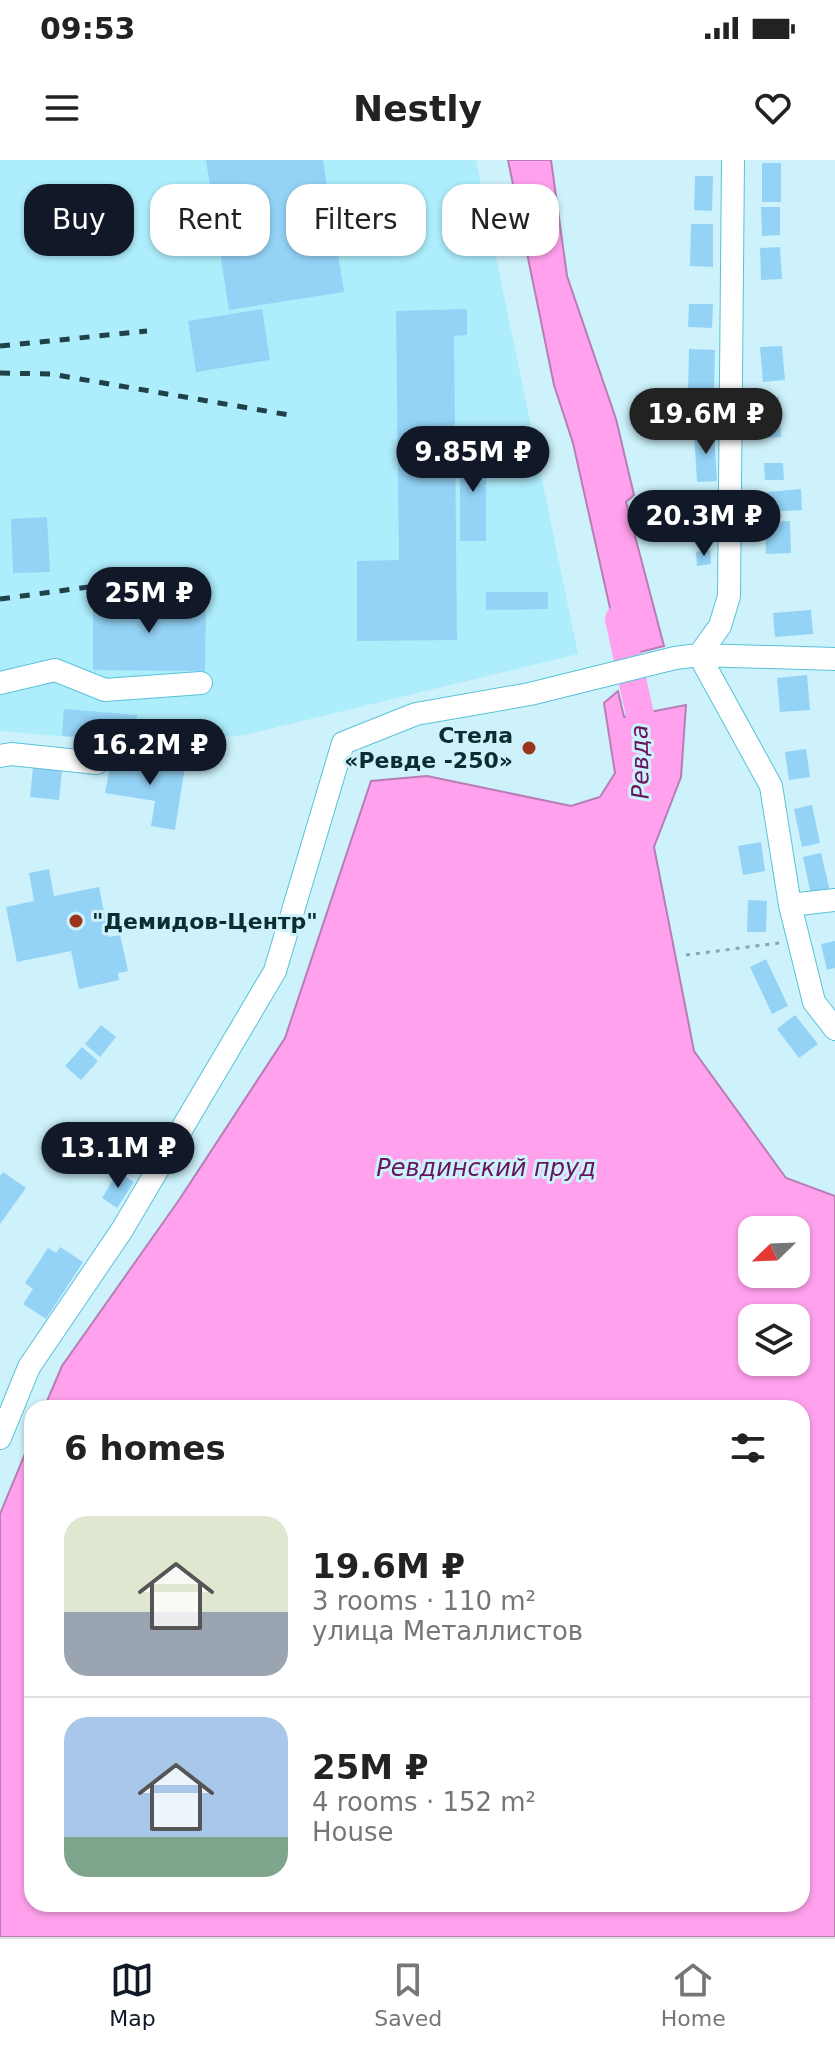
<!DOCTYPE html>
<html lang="en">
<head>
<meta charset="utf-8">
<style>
  :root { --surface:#fff; --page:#f2f2f2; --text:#222; --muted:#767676; --line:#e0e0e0; --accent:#111827 }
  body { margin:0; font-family:"DejaVu Sans",sans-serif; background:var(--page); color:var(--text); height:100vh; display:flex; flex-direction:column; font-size:30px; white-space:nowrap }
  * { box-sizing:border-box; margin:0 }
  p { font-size:26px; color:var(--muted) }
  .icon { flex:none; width:44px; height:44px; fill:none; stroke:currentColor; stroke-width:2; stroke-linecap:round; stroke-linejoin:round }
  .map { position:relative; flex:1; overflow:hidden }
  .details { position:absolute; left:24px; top:1240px; width:786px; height:512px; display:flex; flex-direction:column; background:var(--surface); border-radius:24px; box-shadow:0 2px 6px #0004 }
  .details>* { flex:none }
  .banner { position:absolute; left:24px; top:24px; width:788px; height:72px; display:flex; gap:16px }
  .needle { width:52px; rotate:247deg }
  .tools { position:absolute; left:738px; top:1056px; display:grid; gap:16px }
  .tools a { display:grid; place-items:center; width:72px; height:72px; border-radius:16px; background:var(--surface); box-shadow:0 2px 6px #0004; font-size:40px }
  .price { position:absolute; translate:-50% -68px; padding:0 18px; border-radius:28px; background:var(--accent); color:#fff; font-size:26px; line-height:52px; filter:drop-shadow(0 2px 4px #0008) }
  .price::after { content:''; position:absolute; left:50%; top:48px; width:24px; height:18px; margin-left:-12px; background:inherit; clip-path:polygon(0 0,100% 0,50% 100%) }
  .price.active { background:#222; color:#fff }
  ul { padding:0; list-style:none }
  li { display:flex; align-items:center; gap:24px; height:200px; padding:0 40px }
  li+li { border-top:2px solid var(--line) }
  li span { display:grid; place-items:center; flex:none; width:224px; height:160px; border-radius:24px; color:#555 }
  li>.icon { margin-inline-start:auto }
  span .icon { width:96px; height:96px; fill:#fffc; stroke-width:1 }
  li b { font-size:34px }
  h2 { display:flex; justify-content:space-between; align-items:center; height:96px; padding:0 40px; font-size:34px }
  .pill { padding:0 28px; border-radius:24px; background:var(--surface); box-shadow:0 2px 6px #0004; font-size:28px; line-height:72px }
  .pill.active { background:var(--accent); color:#fff }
  .status { display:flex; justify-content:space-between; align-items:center; height:56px; padding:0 40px; background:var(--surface); direction:ltr }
  .status svg { height:22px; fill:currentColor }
  header { display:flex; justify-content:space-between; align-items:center; height:104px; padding:0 40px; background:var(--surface); font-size:36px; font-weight:800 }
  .tabs { display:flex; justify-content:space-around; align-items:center; height:112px; border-top:2px solid var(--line); background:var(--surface); font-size:22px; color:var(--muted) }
  .tabs a { display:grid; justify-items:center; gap:4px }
  .tabs .active { color:var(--accent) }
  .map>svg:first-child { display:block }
  .built { fill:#adedfc }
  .water { fill:#ffa1ed; stroke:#b67eb5; stroke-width:2; fill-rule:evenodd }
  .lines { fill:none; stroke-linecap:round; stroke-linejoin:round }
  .river { stroke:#ffa1ed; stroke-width:28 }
  .building { fill:#94d3f6 }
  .minor-casing { stroke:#59c2d9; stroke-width:24 }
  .path { stroke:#85a9b1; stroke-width:3; stroke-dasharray:4 6; stroke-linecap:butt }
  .minor { stroke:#fff; stroke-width:22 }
  .rail { stroke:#1f4249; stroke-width:5; stroke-dasharray:10 10; stroke-linecap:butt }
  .poi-dot { fill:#9c331c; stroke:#cdf2fb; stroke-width:3 }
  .labels { text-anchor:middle; stroke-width:6; stroke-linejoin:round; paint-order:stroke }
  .poi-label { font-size:22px; font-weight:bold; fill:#0a2c33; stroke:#cdf2fb; text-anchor:end }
  .water-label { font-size:24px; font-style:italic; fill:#67155d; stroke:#cdf2fb }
</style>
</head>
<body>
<div class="status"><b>09:53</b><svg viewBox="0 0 49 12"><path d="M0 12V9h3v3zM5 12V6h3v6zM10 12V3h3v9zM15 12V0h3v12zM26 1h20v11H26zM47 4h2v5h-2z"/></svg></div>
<header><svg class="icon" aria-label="menu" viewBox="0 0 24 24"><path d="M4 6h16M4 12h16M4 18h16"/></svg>Nestly<svg class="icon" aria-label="heart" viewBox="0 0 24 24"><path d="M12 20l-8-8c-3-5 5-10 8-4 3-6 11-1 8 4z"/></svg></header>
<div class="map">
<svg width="835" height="1777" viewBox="0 0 835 1777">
  <rect width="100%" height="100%" fill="#cdf2fb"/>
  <path class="built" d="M0 0H476L578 494 245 575 140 583 0 571Z"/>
  <path class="water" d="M508 0H551L567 116 616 259 634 335 626 342 664 486 621 497 573 283 554 225Z
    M618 531 624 557 686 545 681 617 654 687 694 891 786 1018 835 1036V1777H0V1354L32 1277V1744H802V1248H44L62 1206 179 1040 285 878 371 621 427 616 571 646 600 637 615 613 604 543ZM752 1070H796V1114H752ZM752 1158H796V1202H752Z"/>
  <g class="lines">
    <path class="river" d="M619 459 640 555V591"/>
  </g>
  <path class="building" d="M206 0H323L344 132 229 150Z
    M762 3H781V42H762Z
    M695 16H713L712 51 694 50Z
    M761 47H780V75L762 76Z
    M691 64H713V107L690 106Z
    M780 87 782 119 761 120 760 88Z
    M689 144H713L712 168 688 167Z
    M262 149 270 200 196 212 188 161Z
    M467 149V175L454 176 457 480 357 481V401L399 400 396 151Z
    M782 186 785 220 763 222 760 187Z
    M689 189 715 190 714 229H688Z
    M779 237 781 277 765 278 762 238Z
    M691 239H711L710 262H690Z
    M714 271 717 321 697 322 694 272Z
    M460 286H486V381H460Z
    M764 303H783L784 320H765Z
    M801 329 802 350 768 352 767 332Z
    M47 357 50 412 13 413 11 359Z
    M790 361 791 393 766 394 765 362Z
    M710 390 711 404 697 406 696 392Z
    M486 432H548V449L486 450Z
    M93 440 206 441 205 511 93 510Z
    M811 450 813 474 775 477 773 453Z
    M807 515 810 550 780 552 777 518Z
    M64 549 137 555 135 581 62 576Z
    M806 589 810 617 789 620 785 592Z
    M119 596 185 606 175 670 151 666 155 641 105 633 110 607 117 608Z
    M33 607 62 610 59 640 30 637Z
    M812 645 820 683 802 687 794 649Z
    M761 682 765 711 743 715 738 686Z
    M821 693 830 731 811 735 803 697Z
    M49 709 54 736 99 727 109 777 120 775 128 811 118 813 119 820 79 829 71 791 17 802 6 747 34 741 29 713Z
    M748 740 767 741 766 772H747Z
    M835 781V808L827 810 821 784Z
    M766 799 788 846 772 854 750 807Z
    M795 855 818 884 799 898 777 869Z
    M101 865 116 877 100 897 85 884Z
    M82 887 98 901 81 920 65 906Z
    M3 1012 26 1028 0 1064V1016Z
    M118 1012 134 1022 117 1048 102 1038Z
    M60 1087 83 1102 46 1159 23 1144 33 1129 25 1123 48 1088 56 1093Z"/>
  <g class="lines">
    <g class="minor-casing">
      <path id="minor" d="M699 495 720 466 729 436 733 0
        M699 495 771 626 790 745 814 842 835 869
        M0 523 55 510 105 530 201 523
        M0 596 11 594 97 603
        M790 745 835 740
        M0 1278 29 1207 122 1070 275 811 343 583 416 554 530 534 675 498 699 495 835 499"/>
    </g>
    <path class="path" d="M686 795 779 783"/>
    <use href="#minor" class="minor"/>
    <path class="rail" d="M0 186 147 171
      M0 213 51 214 295 256
      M0 439 162 417"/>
  </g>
  <g class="poi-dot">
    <circle cx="529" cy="588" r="8"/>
    <circle cx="76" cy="761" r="8"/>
  </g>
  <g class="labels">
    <g class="poi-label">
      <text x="513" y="583">Стела<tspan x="513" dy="25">«Ревде -250»</tspan></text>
      <text x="92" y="769" text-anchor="start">"Демидов-Центр"</text>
    </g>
    <g class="water-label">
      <text transform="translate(640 602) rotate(-91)" y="8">Ревда</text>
      <text x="486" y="1016">Ревдинский пруд</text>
    </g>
  </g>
</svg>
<div class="tools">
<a><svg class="needle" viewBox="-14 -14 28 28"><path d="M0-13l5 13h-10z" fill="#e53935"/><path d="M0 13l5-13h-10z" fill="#767676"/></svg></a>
<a><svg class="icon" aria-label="layers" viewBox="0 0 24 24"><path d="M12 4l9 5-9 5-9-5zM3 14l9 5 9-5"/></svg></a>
</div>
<b class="price active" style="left:706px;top:296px">19.6M ₽</b>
<b class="price" style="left:473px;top:334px">9.85M ₽</b>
<b class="price" style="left:704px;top:398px">20.3M ₽</b>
<b class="price" style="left:149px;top:475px">25M ₽</b>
<b class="price" style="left:150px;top:627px">16.2M ₽</b>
<b class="price" style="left:118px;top:1030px">13.1M ₽</b>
<div class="banner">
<a class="pill active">Buy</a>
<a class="pill">Rent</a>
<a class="pill">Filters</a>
<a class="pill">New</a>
</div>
<section class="details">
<h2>6 homes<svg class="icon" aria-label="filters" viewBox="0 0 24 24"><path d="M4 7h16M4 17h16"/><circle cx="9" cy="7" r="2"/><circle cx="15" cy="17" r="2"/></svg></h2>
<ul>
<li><span style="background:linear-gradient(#dfe7d0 60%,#9aa5b1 0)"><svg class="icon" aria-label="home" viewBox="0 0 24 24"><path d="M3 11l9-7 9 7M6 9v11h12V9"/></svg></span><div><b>19.6M ₽</b><p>3 rooms · 110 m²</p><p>улица Металлистов</p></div></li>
<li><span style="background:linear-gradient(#a9c7e8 75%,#7fa58c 0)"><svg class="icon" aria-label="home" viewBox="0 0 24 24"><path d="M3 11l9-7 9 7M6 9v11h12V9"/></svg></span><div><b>25M ₽</b><p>4 rooms · 152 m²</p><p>House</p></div></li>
</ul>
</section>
</div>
<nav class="tabs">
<a class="active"><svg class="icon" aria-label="map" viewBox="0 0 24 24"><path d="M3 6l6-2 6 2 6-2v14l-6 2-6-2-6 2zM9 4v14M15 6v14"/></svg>Map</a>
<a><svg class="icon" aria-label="saved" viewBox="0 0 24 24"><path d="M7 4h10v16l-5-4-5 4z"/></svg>Saved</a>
<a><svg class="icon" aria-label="home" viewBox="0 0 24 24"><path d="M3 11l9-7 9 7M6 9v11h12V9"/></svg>Home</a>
</nav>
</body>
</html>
